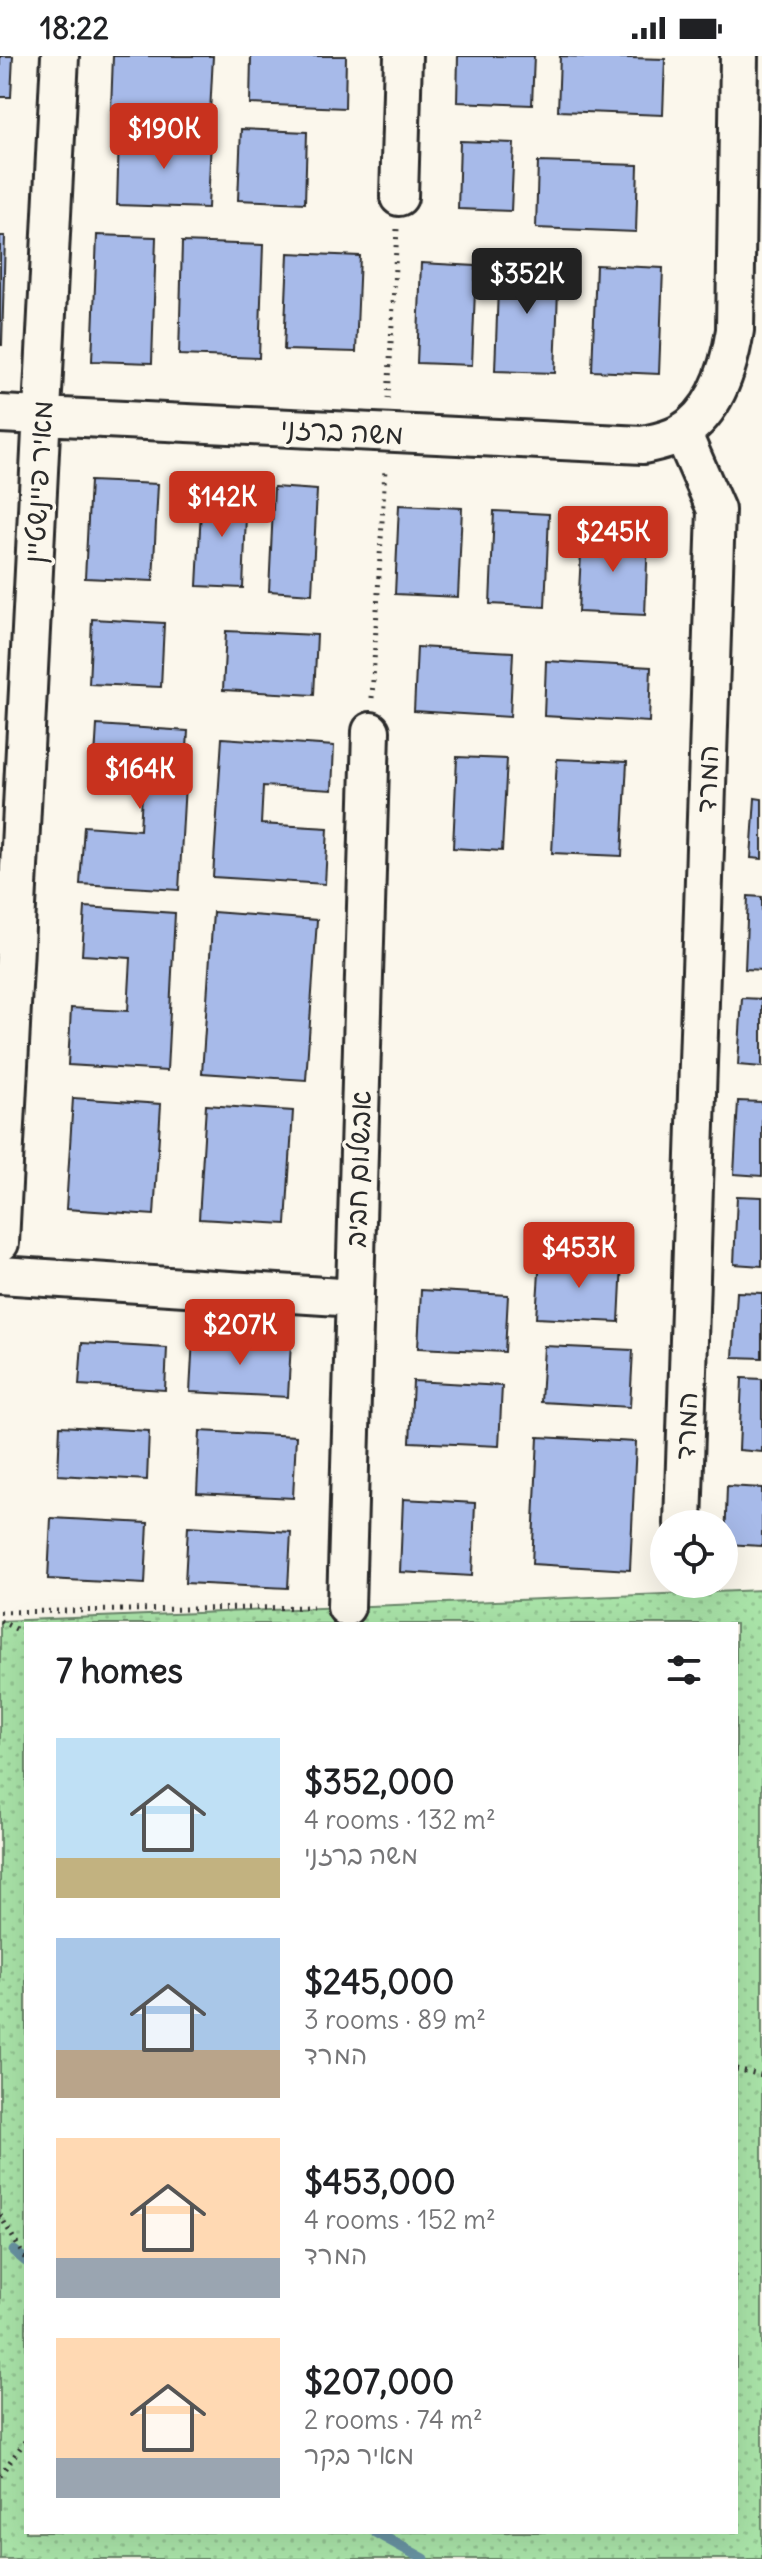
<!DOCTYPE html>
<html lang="en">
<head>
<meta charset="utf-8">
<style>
  :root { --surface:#fff; --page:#f6f6f6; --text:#202124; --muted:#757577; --accent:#c8321e }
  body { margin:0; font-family:Delius,"Playpen Sans Hebrew",sans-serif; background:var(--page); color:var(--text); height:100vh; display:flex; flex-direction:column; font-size:30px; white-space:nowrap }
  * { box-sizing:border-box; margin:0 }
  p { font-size:26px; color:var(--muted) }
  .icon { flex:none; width:44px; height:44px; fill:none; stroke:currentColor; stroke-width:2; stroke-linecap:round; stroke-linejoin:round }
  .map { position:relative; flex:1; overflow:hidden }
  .drawer { position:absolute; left:24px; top:1566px; width:714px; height:912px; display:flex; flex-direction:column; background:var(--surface); border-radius:0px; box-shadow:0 8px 32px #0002 }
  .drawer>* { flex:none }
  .fabs { position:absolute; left:650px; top:1454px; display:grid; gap:16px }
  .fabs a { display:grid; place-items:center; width:88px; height:88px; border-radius:50%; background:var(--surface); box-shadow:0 8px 32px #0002; font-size:40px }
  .price { position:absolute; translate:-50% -68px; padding:0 18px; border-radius:8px; background:var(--accent); color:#fff; font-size:26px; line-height:52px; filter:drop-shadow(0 2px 4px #0008) }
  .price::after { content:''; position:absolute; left:50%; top:48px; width:24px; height:18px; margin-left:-12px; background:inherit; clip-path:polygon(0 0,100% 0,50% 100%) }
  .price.on { background:#222; color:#fff }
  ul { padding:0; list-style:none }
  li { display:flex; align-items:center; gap:24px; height:200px; padding:0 32px }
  li span { display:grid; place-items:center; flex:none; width:224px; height:160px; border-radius:0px; color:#555 }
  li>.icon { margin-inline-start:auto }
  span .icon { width:96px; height:96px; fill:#fffc; stroke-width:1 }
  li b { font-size:34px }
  h2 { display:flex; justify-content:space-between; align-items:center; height:96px; padding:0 32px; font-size:34px }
  .status { display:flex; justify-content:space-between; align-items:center; height:56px; padding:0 40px; background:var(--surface); direction:ltr }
  .status svg { height:22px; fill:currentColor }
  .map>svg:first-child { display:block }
  .grass { fill:url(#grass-dots); stroke:#6a876a; stroke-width:2; fill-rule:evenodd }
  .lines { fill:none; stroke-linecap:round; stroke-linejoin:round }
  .stream { stroke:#6792a1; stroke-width:11 }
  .building { fill:#a7bae9; stroke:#2b2b2b; stroke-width:2 }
  .minor-casing { stroke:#2b2b2b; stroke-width:42 }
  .path { stroke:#2b2b2b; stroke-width:5; stroke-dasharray:2 6; stroke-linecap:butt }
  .minor { stroke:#fbf7ec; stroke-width:36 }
  .labels { text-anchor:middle; stroke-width:7; stroke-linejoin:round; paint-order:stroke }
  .street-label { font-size:28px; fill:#2b2b2b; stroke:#fbf7ec }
</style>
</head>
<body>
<div class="status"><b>18:22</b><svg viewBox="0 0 49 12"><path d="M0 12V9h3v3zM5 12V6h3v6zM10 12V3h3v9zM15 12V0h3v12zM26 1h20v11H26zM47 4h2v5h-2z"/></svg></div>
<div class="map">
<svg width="762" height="2503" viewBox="0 0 762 2503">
  <defs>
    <pattern id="grass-dots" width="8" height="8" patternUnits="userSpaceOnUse" patternTransform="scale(2)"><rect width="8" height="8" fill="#a9e3a8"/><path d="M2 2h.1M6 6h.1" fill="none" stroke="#92c391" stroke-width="1.8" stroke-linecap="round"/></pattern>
  </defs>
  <rect width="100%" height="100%" fill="#fbf7ec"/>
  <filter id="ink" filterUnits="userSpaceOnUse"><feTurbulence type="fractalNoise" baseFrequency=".0125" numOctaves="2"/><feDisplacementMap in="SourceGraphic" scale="16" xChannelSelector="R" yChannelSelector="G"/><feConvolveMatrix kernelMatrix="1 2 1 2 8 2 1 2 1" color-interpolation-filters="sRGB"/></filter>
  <g filter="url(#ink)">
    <path class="grass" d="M762 1534V2503H0V1565ZM26 1568H736V2476H26Z"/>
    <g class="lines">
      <path class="stream" d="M14 2195 26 2205
        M375 2476 424 2503"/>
    </g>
    <path class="building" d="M0 0H13L11 41H0Z
      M113 0H213L210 57 111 53Z
      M251 0H346L345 52 250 48Z
      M458 0H534L532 49 457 46Z
      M560 0 665 3 663 59 558 55Z
      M241 73 307 76 305 147 238 144Z
      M119 79 211 82 208 152 117 149Z
      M460 85 514 87 511 155 458 153Z
      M538 106 638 109 636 176 536 172Z
      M97 179 156 181 152 307 92 305Z
      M0 180H5L2 289H0Z
      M182 186 263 189 259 302 179 299Z
      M288 197 360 200 356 296 284 294Z
      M499 204 559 206 555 317 495 315Z
      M421 207 476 210 472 309 417 307Z
      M596 209 663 212 659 318 592 315Z
      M90 425 158 428 153 525 85 522Z
      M274 431 317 434 312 538 269 535Z
      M202 434 247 436 243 532 197 530Z
      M399 449 462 452 458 541 395 538Z
      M494 455 549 458 545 551 490 548Z
      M582 477 648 481 645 559 578 556Z
      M92 563 164 567 161 631 89 628Z
      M226 575 317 579 314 639 223 634Z
      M417 591 513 596 510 661 414 655Z
      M546 605 651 611 649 666 544 660Z
      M97 669 188 675 179 834 80 828 84 770 140 774 143 720 94 718Z
      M222 682 334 690 332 734 263 730 261 768 328 772 325 828 213 821Z
      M457 701 507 703 502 795 453 792Z
      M557 703 627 706 622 800 552 797Z
      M755 742 762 743V803L751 802Z
      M748 840 762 841V914L745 913Z
      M85 851 175 857 167 1015 68 1009 71 952 128 955 131 902 82 899Z
      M213 856 317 864 306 1024 202 1017Z
      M742 942 762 943V1011L738 1009Z
      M73 1042 161 1048 154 1159 66 1153Z
      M738 1045 762 1046V1120L734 1118Z
      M206 1049 293 1055 286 1168 199 1163Z
      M737 1140 762 1141V1210L734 1208Z
      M540 1201 622 1206 619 1266 536 1262Z
      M421 1234 508 1239 505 1296 418 1292Z
      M737 1236 762 1237V1302L733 1301Z
      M193 1281 291 1286 288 1341 190 1336Z
      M82 1287 167 1292 165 1334 79 1329Z
      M544 1290 633 1294 630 1351 541 1346Z
      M742 1322 762 1323V1396L739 1394Z
      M413 1325 502 1330 499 1390 410 1386Z
      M60 1370 149 1375 147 1424 58 1419Z
      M200 1375 296 1380 293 1442 197 1437Z
      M538 1381 636 1386 630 1514 532 1508Z
      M727 1430 762 1432V1490L725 1488Z
      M403 1443 475 1447 472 1520 400 1516Z
      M51 1462 148 1467 145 1528 48 1523Z
      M188 1470 291 1476 288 1532 185 1527Z"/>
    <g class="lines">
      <g class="minor-casing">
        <path id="minor" d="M399 141 403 0
          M0 358 643 389C656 386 668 384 679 378 715 358 729 312 735 274L739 0
          M682 376 716 454 683 1468
          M0 1187 60 0
          M0 1219 355 1242
          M346 1551 371 675"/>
      </g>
      <path class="path" d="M388 343 397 173
        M372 642 385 413
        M0 1556 313 1551
        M0 1565 26 1578
        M736 2013 762 2019
        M0 2159 26 2204
        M0 2419 26 2384"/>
      <use href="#minor" class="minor"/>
    </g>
  </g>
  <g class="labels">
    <g class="street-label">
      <text transform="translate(342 375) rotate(3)" y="10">משה ברזני</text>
      <text transform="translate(38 426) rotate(-87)" y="10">מאיר פיינשטיין</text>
      <text transform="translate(707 723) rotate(-88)" y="10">המרד</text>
      <text transform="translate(358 1113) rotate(-88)" y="10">אבשלום חביב</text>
      <text transform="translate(686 1370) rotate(-88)" y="10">המרד</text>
    </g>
  </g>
</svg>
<div class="fabs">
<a><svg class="icon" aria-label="locate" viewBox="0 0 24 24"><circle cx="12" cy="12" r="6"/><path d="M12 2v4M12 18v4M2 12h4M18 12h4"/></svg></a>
</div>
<b class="price" style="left:164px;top:115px">$190K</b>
<b class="price on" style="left:527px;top:260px">$352K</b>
<b class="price" style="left:222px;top:483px">$142K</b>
<b class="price" style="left:613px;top:518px">$245K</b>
<b class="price" style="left:140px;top:755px">$164K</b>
<b class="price" style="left:579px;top:1234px">$453K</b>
<b class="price" style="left:240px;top:1311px">$207K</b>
<section class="drawer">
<h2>7 homes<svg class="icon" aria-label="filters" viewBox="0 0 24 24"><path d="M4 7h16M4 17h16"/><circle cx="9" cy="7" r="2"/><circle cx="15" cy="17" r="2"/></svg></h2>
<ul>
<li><span style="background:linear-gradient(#bfe0f5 75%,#c2b280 0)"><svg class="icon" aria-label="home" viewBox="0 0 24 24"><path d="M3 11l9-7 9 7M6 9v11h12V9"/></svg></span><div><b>$352,000</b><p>4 rooms · 132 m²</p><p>משה ברזני</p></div></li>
<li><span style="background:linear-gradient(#a9c7e8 70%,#b9a48a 0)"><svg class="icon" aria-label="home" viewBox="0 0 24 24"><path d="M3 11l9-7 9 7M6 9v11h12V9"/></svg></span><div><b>$245,000</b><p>3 rooms · 89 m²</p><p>המרד</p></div></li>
<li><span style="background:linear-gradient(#ffd9b3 75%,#9aa5b1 0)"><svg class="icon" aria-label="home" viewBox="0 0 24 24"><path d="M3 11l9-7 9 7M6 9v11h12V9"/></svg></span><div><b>$453,000</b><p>4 rooms · 152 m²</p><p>המרד</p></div></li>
<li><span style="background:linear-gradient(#ffd9b3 75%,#9aa5b1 0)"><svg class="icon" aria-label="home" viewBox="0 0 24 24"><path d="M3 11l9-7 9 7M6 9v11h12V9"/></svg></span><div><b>$207,000</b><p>2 rooms · 74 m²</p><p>מאיר בקר</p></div></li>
</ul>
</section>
</div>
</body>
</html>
